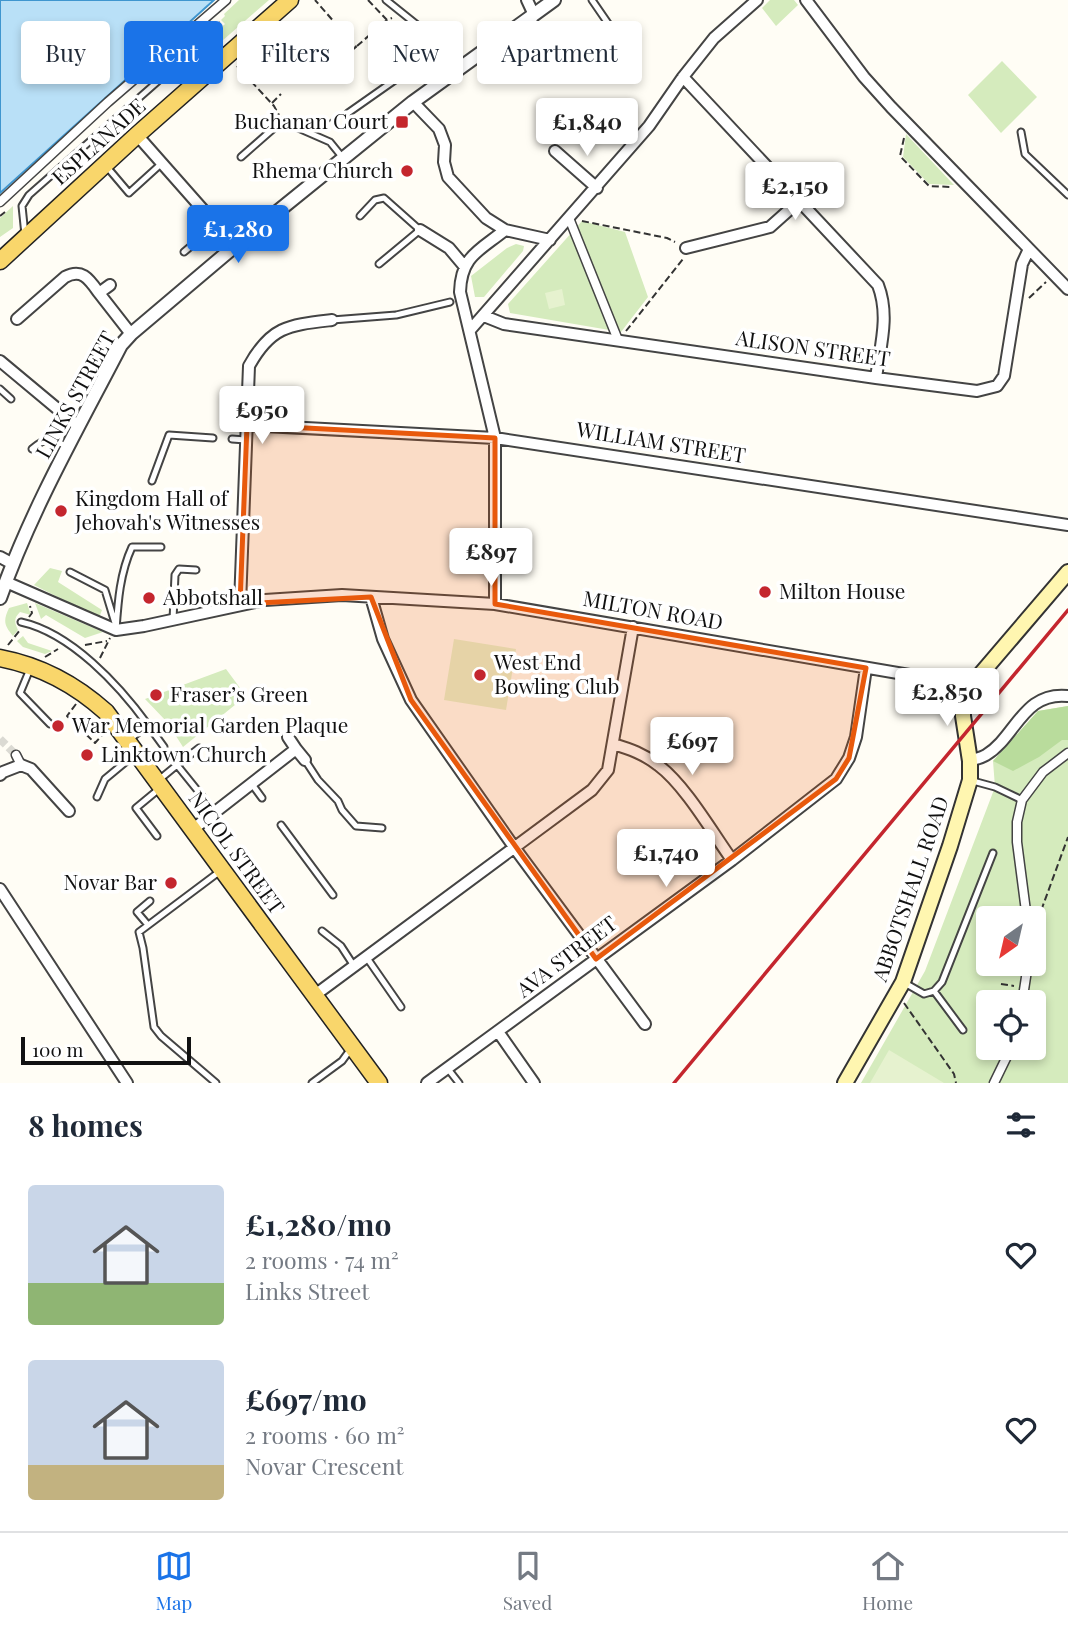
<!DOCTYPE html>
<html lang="en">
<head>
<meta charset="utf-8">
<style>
  :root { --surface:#fff; --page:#f6f6f7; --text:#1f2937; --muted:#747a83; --line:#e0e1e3; --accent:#1a73e8 }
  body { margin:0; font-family:"Playfair Display",serif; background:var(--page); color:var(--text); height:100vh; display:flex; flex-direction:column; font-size:26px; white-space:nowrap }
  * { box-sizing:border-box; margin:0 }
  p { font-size:23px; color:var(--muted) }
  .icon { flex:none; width:38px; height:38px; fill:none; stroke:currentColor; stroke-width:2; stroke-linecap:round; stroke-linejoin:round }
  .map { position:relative; height:1083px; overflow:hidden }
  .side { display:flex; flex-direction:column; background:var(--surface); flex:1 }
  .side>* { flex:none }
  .guide { position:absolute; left:21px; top:21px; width:700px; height:63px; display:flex; gap:14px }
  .needle { width:46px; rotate:214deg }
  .fabs { position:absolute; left:976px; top:906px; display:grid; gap:14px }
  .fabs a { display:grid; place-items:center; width:70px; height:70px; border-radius:7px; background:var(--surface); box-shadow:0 4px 10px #0003; font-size:35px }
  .scale { position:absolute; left:21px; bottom:18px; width:170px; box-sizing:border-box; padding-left:7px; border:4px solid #111; border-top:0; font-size:19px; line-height:24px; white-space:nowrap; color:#111; -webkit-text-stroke:5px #fff; paint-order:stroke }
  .price { position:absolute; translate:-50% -60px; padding:0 16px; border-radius:7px; background:#fff; color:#222; font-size:23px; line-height:46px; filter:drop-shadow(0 2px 4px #0008) }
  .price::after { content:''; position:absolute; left:50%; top:42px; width:21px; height:16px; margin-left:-10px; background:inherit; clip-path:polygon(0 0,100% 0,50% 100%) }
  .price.current { background:var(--accent); color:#fff }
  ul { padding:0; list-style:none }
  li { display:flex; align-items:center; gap:21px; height:175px; padding:0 28px }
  li span { display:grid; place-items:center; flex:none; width:196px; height:140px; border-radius:7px; color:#555 }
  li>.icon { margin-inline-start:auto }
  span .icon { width:84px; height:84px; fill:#fffc; stroke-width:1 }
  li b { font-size:30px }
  h2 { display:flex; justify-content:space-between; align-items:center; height:84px; padding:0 28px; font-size:30px }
  .pill { padding:0 24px; border-radius:7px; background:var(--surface); box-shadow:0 4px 10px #0003; font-size:24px; line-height:63px }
  .pill.current { background:var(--accent); color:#fff }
  .menu { display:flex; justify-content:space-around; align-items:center; height:98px; border-top:2px solid var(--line); background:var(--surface); font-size:19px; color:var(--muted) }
  .menu a { display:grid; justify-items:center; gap:4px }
  .menu .current { color:var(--accent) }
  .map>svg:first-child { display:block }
  .green { fill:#d5ebbd; fill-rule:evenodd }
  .forest { fill:#b9dc9c }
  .pitch { fill:#e6f2cf }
  .water { fill:#b9e0f7; stroke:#3f96cf; stroke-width:2 }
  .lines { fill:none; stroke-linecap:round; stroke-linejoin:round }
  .pedestrian-tunnel { stroke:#dbdad3; stroke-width:8; stroke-dasharray:8 4; stroke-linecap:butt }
  .service-casing { stroke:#444; stroke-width:9 }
  .pedestrian-casing { stroke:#444; stroke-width:11 }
  .minor-casing { stroke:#444; stroke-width:14 }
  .tertiary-casing { stroke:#444; stroke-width:16 }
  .secondary-casing { stroke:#333; stroke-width:18 }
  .primary-casing { stroke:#222; stroke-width:19 }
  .path { stroke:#333; stroke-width:2; stroke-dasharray:7 3.5; stroke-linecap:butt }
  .service { stroke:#fff; stroke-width:5 }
  .pedestrian { stroke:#fff; stroke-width:8 }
  .minor { stroke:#fff; stroke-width:10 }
  .tertiary { stroke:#fff; stroke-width:12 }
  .secondary { stroke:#fff6b0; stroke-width:14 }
  .primary { stroke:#f9d66b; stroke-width:16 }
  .rail { stroke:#c4262e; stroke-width:3.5 }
  .marked { fill:#e8590c; fill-opacity:0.2; stroke:#e8590c; stroke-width:5; stroke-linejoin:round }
  .poi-dot { fill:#c4262e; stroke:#fff; stroke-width:2.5 }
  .labels { text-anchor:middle; stroke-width:7; stroke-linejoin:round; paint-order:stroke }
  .poi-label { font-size:21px; fill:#111; stroke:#fff; text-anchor:start }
  .street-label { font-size:21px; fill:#111; stroke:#fff }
</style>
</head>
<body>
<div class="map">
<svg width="1068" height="1083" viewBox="0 0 1068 1083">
  <rect width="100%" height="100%" fill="#fffdf5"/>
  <path class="green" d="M239 0H269L222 41 215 33 225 24 221 20 225 16 224 14Z
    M770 0H794L798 5 776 26 762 8Z
    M1002 61 1037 97 1001 133 968 95Z
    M906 134 954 185 929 184 903 157Z
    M13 206V228L0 237V218Z
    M582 221 625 232 648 297 621 332 510 313 508 304Z
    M516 244 524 246 523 251 484 297H475L471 276 507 248Z
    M50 568 62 571 58 582 102 610 99 618 34 585Z
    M27 603 31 615 20 612C14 618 14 622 18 630L13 636C4 625 3 621 9 608Z
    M35 603 103 632 85 638 46 615 41 619Z
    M23 636 28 643 52 651 45 654 23 647 17 641Z
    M226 669 246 696 183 747 167 722 145 699Z
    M1068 706V1083H861L925 971 995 787 993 761 1038 711ZM989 919H1034V964H989ZM989 1003H1034V1048H989Z"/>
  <path class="forest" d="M1068 706V740H1062L1039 757 1013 771 993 761 1038 711Z"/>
  <path class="pitch" d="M562 289 565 305 549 309 545 293Z
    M454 639 516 649 506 710 444 700Z
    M889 1050 944 1083H870Z"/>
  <path class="water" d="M0 0H214L0 193Z"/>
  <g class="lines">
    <path class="pedestrian-tunnel" d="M0 739 16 755"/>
    <g class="service-casing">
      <path id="service" d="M386 0 436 40 458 67
        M531 17 552 48 571 63 614 32 592 0
        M348 113 442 47
        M1021 132 1025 154 1068 195
        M241 157 282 121 330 142 343 158
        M107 167 129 193 162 163
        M360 216 375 200 384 198 420 230 379 264
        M25 235 22 206 29 195 182 60 187 58 212 62
        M184 252 216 225
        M332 320 396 315 450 302
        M0 389 11 399
        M232 439 246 440
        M32 449C47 436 50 438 68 447
        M152 481 169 435 213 438
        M70 572 105 590 115 623
        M173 620 175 575 179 569 196 570
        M21 622C71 633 119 685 148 725L130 739
        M116 630C118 601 120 573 132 547H161
        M30 669 20 693 50 724
        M148 725 164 747
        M305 760 318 780 338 801 342 810 356 826 382 828
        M177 765 199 748
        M160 779 177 765 202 796
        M973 781 995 787 1022 800
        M251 783 262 798
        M97 797 105 779 134 755
        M281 825 333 895
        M157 836 136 808 159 789
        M148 925 137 912 150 901
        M322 931 341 946 354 966
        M367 958 401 1007
        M903 982 924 994 934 991 942 982 993 853
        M934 991 963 1030
        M448 1069 459 1083
        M216 1083 161 1036 154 1027 143 948 139 932 219 872
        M312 1083 342 1061 350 1050"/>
    </g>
    <g class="pedestrian-casing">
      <path id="pedestrian" d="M0 202 108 102 226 0
        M569 218 618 340
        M16 755 21 765
        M1027 919 1017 842V822L1022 800 1043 772 1068 753
        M1022 1003 1028 964
        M994 1083 1011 1048"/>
    </g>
    <g class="minor-casing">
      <path id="minor" d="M527 0 534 15
        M806 0 864 77 891 107 1068 289
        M683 77 878 285C890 316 880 347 876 378
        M413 102 439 129 445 145 444 162 448 177 486 218 505 230 550 240
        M137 135 235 246
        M555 151 597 188
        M420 230 449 248 465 267
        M686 248 770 227 798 202
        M99 293 131 334
        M484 316 504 324 876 378 977 391 997 386 1004 376 1022 264 1029 249
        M17 319 65 277C82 268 89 279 99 293L110 285
        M471 329 649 126 683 77 714 38 757 0
        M0 361 78 426
        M247 425 495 438 1068 525
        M0 557 13 564
        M6 582 116 630 144 626 265 600 342 595 495 604 927 678 965 696
        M371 597 383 639 411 700 514 847 645 1024
        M240 604 249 366C271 326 289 325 332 320
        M495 604V438L460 292C461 256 479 251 505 230
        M613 744C630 749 644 754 658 765 685 785 712 832 732 860
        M296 749 305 760
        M970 761C975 759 981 758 986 755 1016 737 1023 691 1068 696
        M0 775 3 772 21 765 31 769 69 811
        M192 830 296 749 288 737
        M0 889 127 1083
        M315 995 592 790 608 770 633 627
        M499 1033 534 1083
        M427 1083 732 860 836 779 849 758 856 737 866 668"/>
    </g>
    <g class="tertiary-casing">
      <path id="tertiary" d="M0 598C31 510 78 428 121 345L131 334 235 246 413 102 554 0"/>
    </g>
    <g class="secondary-casing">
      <path id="secondary" d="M845 1083 903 982 950 846 970 780V761L963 716V703L968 689 1068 572"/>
    </g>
    <g class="primary-casing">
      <path id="primary" d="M0 261 137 135 290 0
        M0 658C42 666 75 684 106 712L379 1083"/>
    </g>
    <path class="path" d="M368 0 387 20 392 18
      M274 35 293 56 299 73 309 84 356 47 315 0
      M216 44 207 34 220 23 219 22
      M357 46 387 20
      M237 66 274 106 279 115
      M255 83 270 69
      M272 103 281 94
      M320 128 340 113
      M904 138 900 156 929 186 951 187
      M0 216 5 212
      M582 221 667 238 675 242
      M1029 298 1046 282
      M626 331 683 259
      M29 617 32 613 30 606
      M8 645 20 630
      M85 645 107 641
      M45 657 58 649
      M100 658 110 638
      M76 704 67 716 95 743 105 732
      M1034 930 1068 837
      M1001 984 1014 986
      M904 1003 954 1074 956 1083"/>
    <use href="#service" class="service"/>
    <use href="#pedestrian" class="pedestrian"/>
    <use href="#minor" class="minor"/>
    <use href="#tertiary" class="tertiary"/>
    <use href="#secondary" class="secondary"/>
    <use href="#primary" class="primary"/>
    <path class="rail" d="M674 1083 1068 610"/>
  </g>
  <path class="marked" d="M247 425 495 438V604L866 668 849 758 836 779 596 959 411 700 371 597 240 604Z"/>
  <g class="poi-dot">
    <rect x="395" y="115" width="14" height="14" rx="3.5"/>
    <circle cx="407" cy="171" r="7"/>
    <circle cx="61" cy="511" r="7"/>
    <circle cx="765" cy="592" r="7"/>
    <circle cx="149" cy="598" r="7"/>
    <circle cx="480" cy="675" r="7"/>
    <circle cx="156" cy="695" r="7"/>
    <circle cx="58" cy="726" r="7"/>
    <circle cx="87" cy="755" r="7"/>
    <circle cx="171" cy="883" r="7"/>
  </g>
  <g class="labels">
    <g class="poi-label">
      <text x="388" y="129" text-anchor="end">Buchanan Court</text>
      <text x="393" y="178" text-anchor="end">Rhema Church</text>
      <text x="75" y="506">Kingdom Hall of<tspan x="75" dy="24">Jehovah's Witnesses</tspan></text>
      <text x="779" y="599">Milton House</text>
      <text x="163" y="605">Abbotshall</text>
      <text x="494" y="670">West End<tspan x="494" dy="24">Bowling Club</tspan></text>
      <text x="170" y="702">Fraser’s Green</text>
      <text x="72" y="733">War Memorial Garden Plaque</text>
      <text x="101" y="762">Linktown Church</text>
      <text x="157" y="890" text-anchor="end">Novar Bar</text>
    </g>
    <g class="street-label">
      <text transform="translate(99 142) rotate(-42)" y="7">ESPLANADE</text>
      <text transform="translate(813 349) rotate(8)" y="7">ALISON STREET</text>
      <text transform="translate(76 395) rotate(-61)" y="7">LINKS STREET</text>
      <text transform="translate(661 443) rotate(9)" y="7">WILLIAM STREET</text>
      <text transform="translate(653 611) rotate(10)" y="7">MILTON ROAD</text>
      <text transform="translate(236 853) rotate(54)" y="7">NICOL STREET</text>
      <text transform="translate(911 889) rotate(-71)" y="7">ABBOTSHALL ROAD</text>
      <text transform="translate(567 957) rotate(-37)" y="7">AVA STREET</text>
    </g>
  </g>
</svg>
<div class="fabs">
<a><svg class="needle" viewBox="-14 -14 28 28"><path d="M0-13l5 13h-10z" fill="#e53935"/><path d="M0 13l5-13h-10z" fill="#747a83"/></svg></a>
<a><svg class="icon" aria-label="locate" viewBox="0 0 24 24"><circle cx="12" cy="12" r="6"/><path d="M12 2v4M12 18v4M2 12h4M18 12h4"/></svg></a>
</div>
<div class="scale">100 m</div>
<b class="price" style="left:587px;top:158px">£1,840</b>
<b class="price" style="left:795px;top:222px">£2,150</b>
<b class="price current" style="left:238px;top:265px">£1,280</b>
<b class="price" style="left:262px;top:446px">£950</b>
<b class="price" style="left:491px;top:588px">£897</b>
<b class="price" style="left:947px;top:728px">£2,850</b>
<b class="price" style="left:692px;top:777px">£697</b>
<b class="price" style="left:666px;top:889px">£1,740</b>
<div class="guide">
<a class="pill">Buy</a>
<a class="pill current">Rent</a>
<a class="pill">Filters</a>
<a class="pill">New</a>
<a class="pill">Apartment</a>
</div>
</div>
<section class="side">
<h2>8 homes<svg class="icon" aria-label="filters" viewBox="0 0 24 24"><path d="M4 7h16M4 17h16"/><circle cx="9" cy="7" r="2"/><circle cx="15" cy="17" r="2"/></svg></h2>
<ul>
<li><span style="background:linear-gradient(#c9d6e8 70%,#8fb573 0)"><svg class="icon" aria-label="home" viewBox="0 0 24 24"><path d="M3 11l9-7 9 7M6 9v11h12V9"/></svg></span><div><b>£1,280/mo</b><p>2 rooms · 74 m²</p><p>Links Street</p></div><svg class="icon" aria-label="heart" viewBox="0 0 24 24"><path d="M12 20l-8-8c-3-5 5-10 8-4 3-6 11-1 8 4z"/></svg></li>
<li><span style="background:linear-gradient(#c9d6e8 75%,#c2b280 0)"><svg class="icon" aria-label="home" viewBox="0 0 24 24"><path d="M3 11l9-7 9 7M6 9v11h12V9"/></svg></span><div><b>£697/mo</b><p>2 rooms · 60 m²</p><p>Novar Crescent</p></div><svg class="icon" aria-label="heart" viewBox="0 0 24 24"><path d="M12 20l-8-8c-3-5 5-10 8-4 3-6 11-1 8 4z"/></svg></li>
</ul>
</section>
<nav class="menu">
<a class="current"><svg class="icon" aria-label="map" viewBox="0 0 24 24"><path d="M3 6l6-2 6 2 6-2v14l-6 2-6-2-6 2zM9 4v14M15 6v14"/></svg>Map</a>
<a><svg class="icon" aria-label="saved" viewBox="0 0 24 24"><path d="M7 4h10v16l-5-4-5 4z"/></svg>Saved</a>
<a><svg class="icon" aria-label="home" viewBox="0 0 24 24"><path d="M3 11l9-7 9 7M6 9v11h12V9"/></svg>Home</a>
</nav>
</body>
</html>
